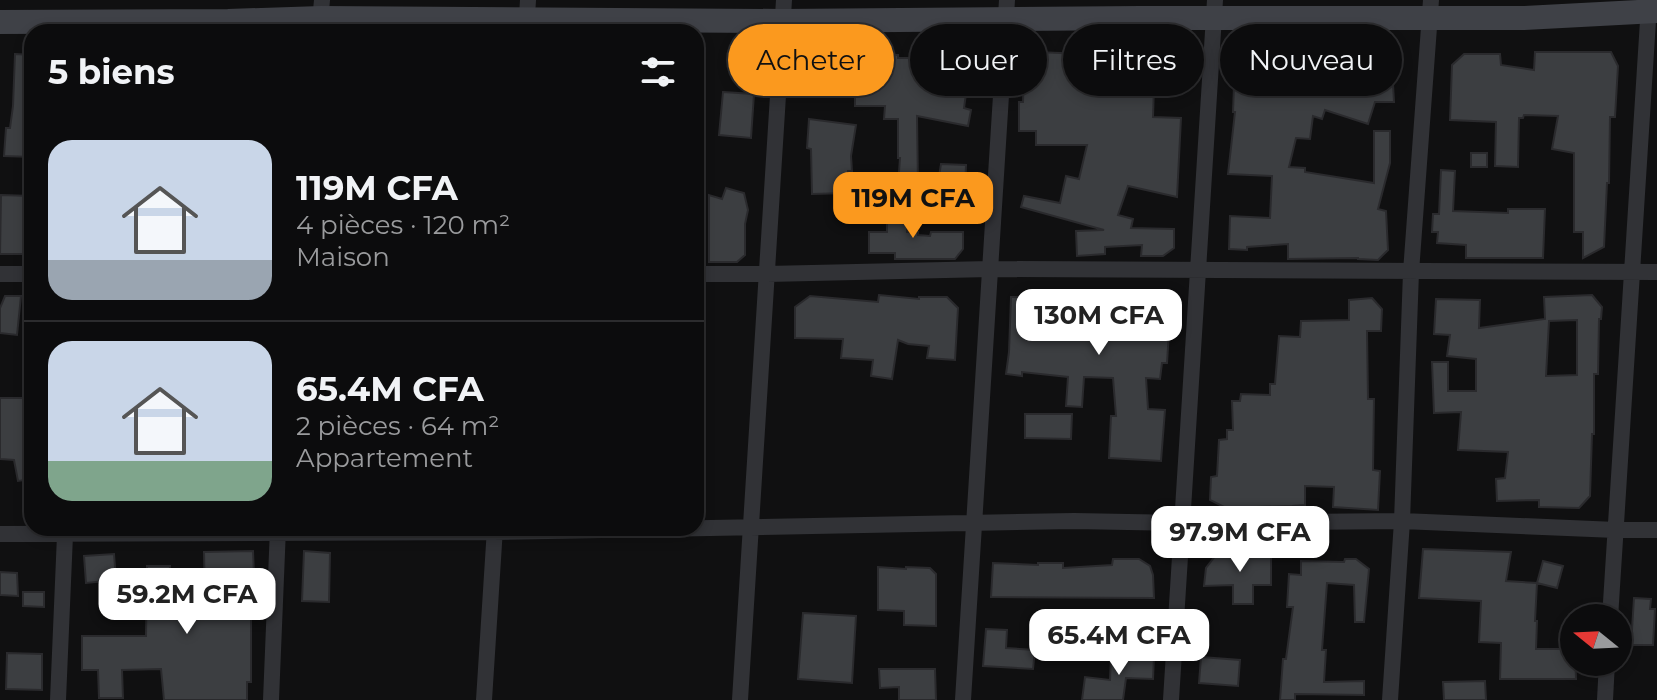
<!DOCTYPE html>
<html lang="fr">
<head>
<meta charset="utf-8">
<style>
  :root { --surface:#0c0c0d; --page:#151516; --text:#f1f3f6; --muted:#9a9b9d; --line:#2c2c2e; --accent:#fb991e }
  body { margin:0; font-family:Montserrat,sans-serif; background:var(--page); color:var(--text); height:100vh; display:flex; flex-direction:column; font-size:30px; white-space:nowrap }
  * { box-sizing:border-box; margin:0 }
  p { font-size:26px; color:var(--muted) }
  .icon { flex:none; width:44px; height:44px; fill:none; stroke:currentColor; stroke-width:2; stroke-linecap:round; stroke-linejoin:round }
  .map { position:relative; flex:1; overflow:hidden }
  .sheet { position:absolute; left:24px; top:24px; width:680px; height:512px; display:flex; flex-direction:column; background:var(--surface); border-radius:24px; box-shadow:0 4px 12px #0003,0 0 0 2px var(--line) }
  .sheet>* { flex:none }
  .guide { position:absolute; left:728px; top:24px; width:760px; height:72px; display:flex; gap:16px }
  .needle { width:52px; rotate:288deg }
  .buttons { position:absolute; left:1560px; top:604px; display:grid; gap:16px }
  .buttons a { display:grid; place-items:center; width:72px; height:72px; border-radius:50%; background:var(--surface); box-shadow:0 4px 12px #0003,0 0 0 2px var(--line); font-size:40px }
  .price { position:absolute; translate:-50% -68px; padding:0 18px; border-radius:16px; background:#fff; color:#222; font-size:26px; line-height:52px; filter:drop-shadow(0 2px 4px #0008) }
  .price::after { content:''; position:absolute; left:50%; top:48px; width:24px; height:18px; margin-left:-12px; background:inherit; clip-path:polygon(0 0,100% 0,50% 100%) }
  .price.on { background:var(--accent); color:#111 }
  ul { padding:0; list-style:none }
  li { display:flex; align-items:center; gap:24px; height:200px; padding:0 24px }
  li+li { border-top:2px solid var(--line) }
  li span { display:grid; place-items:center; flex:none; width:224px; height:160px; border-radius:24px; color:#555 }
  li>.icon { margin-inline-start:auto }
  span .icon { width:96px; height:96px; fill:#fffc; stroke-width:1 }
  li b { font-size:34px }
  h2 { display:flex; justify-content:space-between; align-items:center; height:96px; padding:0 24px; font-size:34px }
  .tag { padding:0 28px; border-radius:36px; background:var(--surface); box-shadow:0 4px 12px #0003,0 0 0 2px var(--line); font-size:28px; line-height:72px }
  .tag.on { background:var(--accent); color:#111 }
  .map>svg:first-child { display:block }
  .building { fill:#3c3e41; stroke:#2a2a2d; stroke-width:2; fill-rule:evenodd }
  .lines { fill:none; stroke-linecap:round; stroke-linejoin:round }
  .street { stroke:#313236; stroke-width:16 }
  .secondary { stroke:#3f4147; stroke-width:24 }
</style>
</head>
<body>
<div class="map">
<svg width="1657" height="700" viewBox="0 0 1657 700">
  <rect width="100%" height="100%" fill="#101011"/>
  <path class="building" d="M1284 45 1318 46V51L1350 53V55H1378V84H1393L1394 102H1375L1368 124 1325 110 1322 119 1313 116 1310 139 1296 138 1289 167 1305 168V172L1374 183V131H1390V163L1378 209 1386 211 1388 250 1378 260 1358 259V258L1288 259V244L1247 247V250L1229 249 1230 216 1270 218 1272 176 1228 174 1235 112H1233L1235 59 1239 60 1240 53H1247V48L1284 50Z
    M1121 50 1154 51V55H1182V87H1154L1153 117 1181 118 1177 197 1128 186 1118 215 1133 219 1131 228 1174 229V248L1163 256H1141L1142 245 1105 247V254L1077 256 1076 231 1104 230 1021 207 1024 196 1060 203 1066 176 1079 179 1087 145H1036V131H1019V102H1023L1024 64 1037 52 1083 54V51L1121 53Z
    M1535 52H1611L1618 66 1615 117H1610L1609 183H1607L1604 247 1583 258V232H1574V153L1552 149 1558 116 1524 115 1523 118H1519L1518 167 1495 166 1496 122 1450 120 1452 65 1464 54H1500L1501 65 1534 70Z
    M15 54 32 55V157L4 156 6 128H10L13 106Z
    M855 55H898V58H927V73L963 78 960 93 966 94 964 108 971 110 968 126 917 116 918 187 898 186 900 158H898V119H884L885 106H855V85L820 87 819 62 855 60Z
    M723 92 754 94 751 138 719 135Z
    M809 119 856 125 851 156 852 171H848V193L812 194 811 149 807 148Z
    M1471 153H1487V167H1471Z
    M941 164 966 165 965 190 937 188Z
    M1441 170 1455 171 1453 211 1508 213V209H1545L1543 258H1466V245L1437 243 1438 232H1432L1433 214H1439Z
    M726 188 744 193 748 210 745 224V255L737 262H709V195L722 199Z
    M1 195 32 196V254H0Z
    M887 204H907V232H918V235L930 236 931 232H963V249L955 259H895V253H869V232H887Z
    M879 295 919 299V297H947L958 308 955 360 927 358 929 346 908 344 898 340 892 379 871 376 873 360 841 358 843 339 795 338V307L810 296 878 302Z
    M1130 295 1171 299 1167 331H1169L1167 363H1162L1160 379 1146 378 1148 409 1165 410 1161 461 1109 458 1111 416H1116L1113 378 1084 377 1082 407 1066 406 1068 377 1022 372V376L1006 374 1009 352 1011 297 1117 298V297H1130Z
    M1592 295 1602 307 1601 319H1599L1598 374H1594V434H1592L1590 496 1579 508 1539 507V500L1497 501 1496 479 1505 478 1508 452 1458 450 1461 412 1434 413 1432 362H1448V391H1476V359L1447 356 1450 335 1434 334 1436 299 1480 300 1479 328 1545 319 1544 297ZM1577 320V375L1546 376 1549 321Z
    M5 296H21L17 335 0 333V308Z
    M1372 298 1382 309 1381 331H1367L1368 399H1374L1373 470 1380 471 1378 510 1333 507 1334 487 1305 486V505L1292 506 1226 508 1210 500 1211 477 1217 476 1219 440 1227 439V430H1233L1232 401H1240L1241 394 1270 395V384H1275L1279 336 1300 337 1301 321 1349 320V300Z
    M0 398H32V479L18 481 14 460 0 459Z
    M1025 414H1072L1071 439 1025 438Z
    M1423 549 1511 552 1506 581 1537 583 1535 621H1537L1536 649H1562L1569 621 1574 622 1576 679H1500L1501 643 1479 642 1481 601 1419 598Z
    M253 551 254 575H252V594H251V682H247V700H164L161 669 122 670 123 698H99L98 670H82V636H146L147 566H170L169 601 197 603V598H205L204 552Z
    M304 551 330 553 329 602 302 601Z
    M114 554 116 580 86 583 84 556Z
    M1271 554V585H1253V604H1233V585L1204 586 1206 568 1216 555Z
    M1113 559H1139L1150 566 1153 575 1154 598 991 597 993 563 1038 565V563H1063V568L1112 565Z
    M1345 559H1356L1369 569 1364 622H1355L1354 585 1327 583 1322 650H1326L1324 682 1364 681V695L1295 694V700H1280L1283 659H1286L1293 607H1287L1289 574 1301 575V561L1344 562Z
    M1543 561 1563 566 1557 588 1537 583Z
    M878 567 906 569V567L930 568 936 574V626L904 625V611L878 610Z
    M0 572 17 573 18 596 0 595Z
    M23 592H44V607L23 606Z
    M1634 598 1651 599 1650 609H1655L1653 645H1631Z
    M803 613 856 616 852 683 798 679Z
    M986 629 1007 630 1006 648 1035 650 1033 669 983 666Z
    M7 653 42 654V690L6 689Z
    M1111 655 1154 656 1153 679 1126 678 1123 700H1082L1085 677 1110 680Z
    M1201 657 1240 660 1238 686 1199 683Z
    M879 669H935L936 700H899V687L880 688Z
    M1485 681 1486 700H1444L1443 682Z"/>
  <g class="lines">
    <path class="street" d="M319 32 322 0
      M526 32 528 0
      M0 274H32
      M696 274H767L990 269 1657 272
      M0 534 494 532 1074 521 1182 523 1402 521 1616 530H1657
      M1610 618 1649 5
      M58 700 65 535
      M271 700 278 528
      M484 700 495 528
      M740 700 784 0
      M963 700 1007 0
      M1171 700 1215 0
      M1390 700 1402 521 1411 272 1431 0
      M1605 700 1607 662"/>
    <path class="secondary" d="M0 22 228 21 321 18 783 21 1140 18H1524L1657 11"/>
  </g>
</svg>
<div class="buttons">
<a><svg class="needle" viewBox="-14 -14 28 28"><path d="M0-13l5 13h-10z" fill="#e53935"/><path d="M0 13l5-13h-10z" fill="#9a9b9d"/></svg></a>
</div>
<b class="price on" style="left:913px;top:240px">119M CFA</b>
<b class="price" style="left:1099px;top:357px">130M CFA</b>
<b class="price" style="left:1240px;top:574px">97.9M CFA</b>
<b class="price" style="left:187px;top:636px">59.2M CFA</b>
<b class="price" style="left:1119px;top:677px">65.4M CFA</b>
<div class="guide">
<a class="tag on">Acheter</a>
<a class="tag">Louer</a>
<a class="tag">Filtres</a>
<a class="tag">Nouveau</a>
</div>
<section class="sheet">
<h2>5 biens<svg class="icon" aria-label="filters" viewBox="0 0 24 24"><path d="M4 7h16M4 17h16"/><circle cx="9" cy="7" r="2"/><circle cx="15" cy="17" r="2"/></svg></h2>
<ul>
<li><span style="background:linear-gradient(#c9d6e8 75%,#9aa5b1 0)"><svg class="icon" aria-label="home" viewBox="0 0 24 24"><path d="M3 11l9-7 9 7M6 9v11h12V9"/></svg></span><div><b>119M CFA</b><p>4 pièces · 120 m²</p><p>Maison</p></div></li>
<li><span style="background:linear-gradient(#c9d6e8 75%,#7fa58c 0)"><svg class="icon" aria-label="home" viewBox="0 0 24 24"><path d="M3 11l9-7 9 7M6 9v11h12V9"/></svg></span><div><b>65.4M CFA</b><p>2 pièces · 64 m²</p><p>Appartement</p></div></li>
</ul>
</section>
</div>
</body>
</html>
